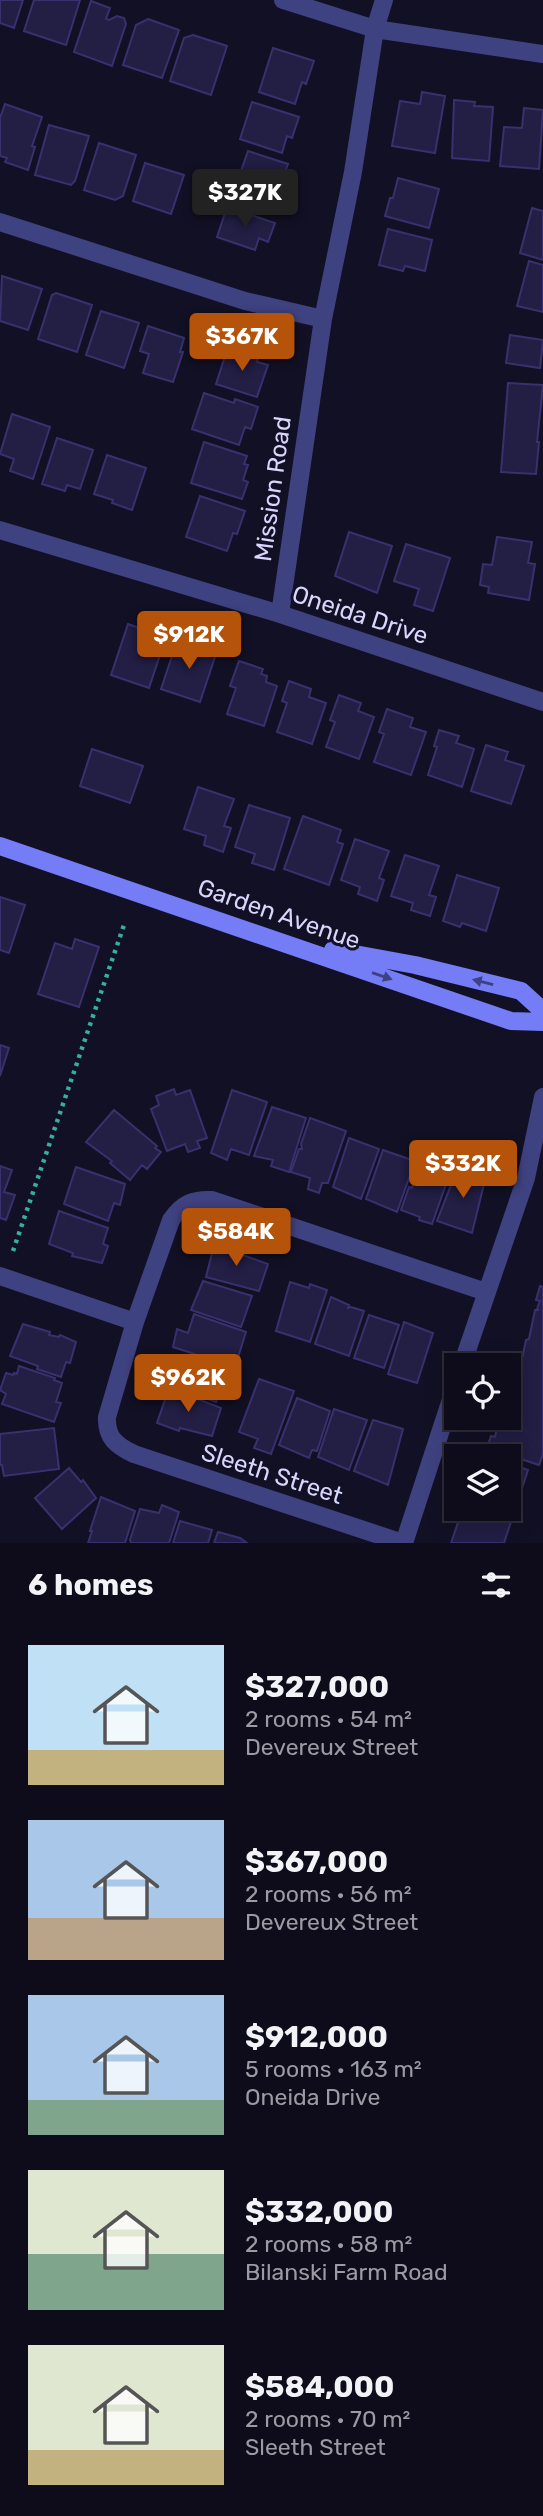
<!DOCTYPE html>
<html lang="en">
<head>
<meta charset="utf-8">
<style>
  :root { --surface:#0e0c1b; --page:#171524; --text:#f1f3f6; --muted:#9b9ba3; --line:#2e2c3a; --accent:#b45309 }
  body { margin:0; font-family:Rubik,sans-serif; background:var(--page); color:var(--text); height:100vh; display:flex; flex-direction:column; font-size:26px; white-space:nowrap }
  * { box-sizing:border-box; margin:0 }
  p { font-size:23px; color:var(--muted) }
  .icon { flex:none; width:38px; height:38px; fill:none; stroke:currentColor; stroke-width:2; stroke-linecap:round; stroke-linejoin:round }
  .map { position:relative; height:1543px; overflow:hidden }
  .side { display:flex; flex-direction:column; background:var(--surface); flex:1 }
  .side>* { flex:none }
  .buttons { position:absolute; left:444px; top:1353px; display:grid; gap:14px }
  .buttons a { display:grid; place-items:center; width:77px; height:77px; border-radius:0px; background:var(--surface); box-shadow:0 4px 18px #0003,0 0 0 2px var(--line); font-size:35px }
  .price { position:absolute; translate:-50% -60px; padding:0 16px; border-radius:7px; background:var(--accent); color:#fff; font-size:23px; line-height:46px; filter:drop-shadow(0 2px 4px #0008) }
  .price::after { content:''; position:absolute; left:50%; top:42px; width:21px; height:16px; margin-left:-10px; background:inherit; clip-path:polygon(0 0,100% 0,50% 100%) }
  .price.on { background:#222; color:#fff }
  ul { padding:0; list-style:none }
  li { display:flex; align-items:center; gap:21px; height:175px; padding:0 28px }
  li span { display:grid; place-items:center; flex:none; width:196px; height:140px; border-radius:0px; color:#555 }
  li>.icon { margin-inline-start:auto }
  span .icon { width:84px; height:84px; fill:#fffc; stroke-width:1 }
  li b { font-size:30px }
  h2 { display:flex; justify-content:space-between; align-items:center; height:84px; padding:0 28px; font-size:30px }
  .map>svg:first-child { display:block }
  .building { fill:#221e44; stroke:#38316e; stroke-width:2 }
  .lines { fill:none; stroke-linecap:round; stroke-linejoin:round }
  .path { stroke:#37af9e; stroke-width:4.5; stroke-dasharray:3.5 5; stroke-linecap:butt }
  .street { stroke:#3f4280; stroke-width:18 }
  .secondary { stroke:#747cf6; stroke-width:18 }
  .oneway { fill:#3e4182 }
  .labels { text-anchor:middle; stroke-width:6; stroke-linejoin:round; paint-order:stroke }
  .street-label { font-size:24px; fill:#d7d6fc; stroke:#121024 }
</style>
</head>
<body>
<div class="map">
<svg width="543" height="1543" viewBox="0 0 543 1543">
  <rect width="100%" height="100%" fill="#121024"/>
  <path class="building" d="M0 0H23L14 28 0 23Z
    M34 0H80L66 45 24 31Z
    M91 1 110 8 106 19 109 20 117 16 124 18 126 24 112 66 74 52Z
    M148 19 179 30 162 78 123 65 136 25Z
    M193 35 227 46 211 95 170 81 184 38Z
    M273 48 314 61 306 84 302 82 295 104 259 92Z
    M422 92 445 96 435 153 392 146 400 101 420 104Z
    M454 100 475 102 474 106 493 107 489 161 452 158Z
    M252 102 299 117 292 138 287 136 282 153 240 139Z
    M5 104 42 117 32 146 35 147 28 170 5 162 7 158 0 156V118Z
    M524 108 543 110 539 169 500 166 504 127 522 128Z
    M49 125 89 136 75 181 71 185 35 175Z
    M99 143 136 155 123 196 115 200 84 190Z
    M248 151 288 164 281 183 289 186 282 208 234 191Z
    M145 163 184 175 171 214 133 201Z
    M398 178 439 189 429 228 385 216 390 198H393Z
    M227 207 275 223 268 242 259 238 255 250 217 237Z
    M532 208 543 211V260L520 253Z
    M388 229 432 240 425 271 405 266 403 271 379 265Z
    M529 261 543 265V312L517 306Z
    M2 276 42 289 28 330 0 321Z
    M56 293 92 305 77 352 38 339 52 295Z
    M101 311 139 323 124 368 86 355Z
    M148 326 184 338 180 352H183L173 382 143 373 149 354 140 351Z
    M510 335 543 340 540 368 506 363Z
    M227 350 240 354 241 350 259 355 257 362 268 365 257 397 216 384Z
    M508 383 543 385 537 442H539L536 474 501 472Z
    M204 393 234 403 235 399 258 407 251 429 245 427 239 445 192 429Z
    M12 414 50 427 33 479 10 471 14 459 0 454Z
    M57 438 93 450 80 489 67 485 65 491 42 484Z
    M204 442 247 456 244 464 248 465 243 480 248 482 242 499 191 483Z
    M107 455 146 468 132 510 112 503 113 500 94 494Z
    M200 496 245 511 237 534 233 533 227 551 186 537Z
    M349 532 392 546 377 593 335 576Z
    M497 537 532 542 528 563 535 564 529 600 488 593 489 587 480 585 483 564 492 565Z
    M406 544 450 558 433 611 414 605 419 589 394 581Z
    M128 624 148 631 146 637 164 643 149 688 111 675Z
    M193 643 217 651 200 702 161 689 176 644 191 649Z
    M239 661 263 669 261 674 267 676 266 682 277 686 264 726 227 714 236 688 230 686Z
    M289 681 311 689 309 697 326 703 312 744 277 732 287 703 282 701Z
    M339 695 361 703 358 711 374 717 359 759 326 747 335 722 330 720Z
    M387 709 413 718 410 727 426 732 411 775 374 762 384 734 379 732Z
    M439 730 459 736 456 743 474 749 462 787 428 775 437 747 434 746Z
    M486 745 508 752 505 760 524 766 511 804 471 791Z
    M92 749 143 766 130 803 80 786Z
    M198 787 234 799 224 826 231 828 223 852 204 845 206 836 184 829Z
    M249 805 290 818 274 870 252 863 255 854 235 847Z
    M303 816 341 830 337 842 343 844 329 885 284 869Z
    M355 839 389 851 379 878 384 880 377 901 358 894 360 887 341 880Z
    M405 855 439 866 429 895 436 897 430 916 411 910 413 903 391 896Z
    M457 875 499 888 486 931 462 923 460 927 443 921Z
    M0 897 25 905 9 953 0 950Z
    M75 939 99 947 79 1007 38 994 55 943 72 949Z
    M0 1045 9 1048 0 1076Z
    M174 1089 176 1095 190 1090 207 1138 197 1141 200 1148 188 1152 185 1144 167 1151 151 1109 159 1105 156 1096Z
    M232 1090 267 1102 249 1155 231 1149 227 1160 211 1153Z
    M272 1107 306 1118 289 1172 271 1166 273 1160 254 1156Z
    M114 1110 157 1146 155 1148 161 1152 147 1169 142 1165 130 1180 110 1163 112 1161 86 1142Z
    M310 1118 346 1131 328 1183H322L319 1193 308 1189 310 1178 291 1172 299 1149H302L301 1144Z
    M349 1138 379 1149 361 1199 333 1187Z
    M383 1150 415 1161 397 1212 366 1199Z
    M421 1157 443 1164 444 1160 448 1161 446 1168 451 1170 432 1224 419 1220 420 1217 401 1210 409 1187 412 1188Z
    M0 1166 12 1170 4 1192 15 1195 6 1220 0 1218Z
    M76 1167 125 1184 120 1205 114 1203 108 1221 64 1204Z
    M458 1167 486 1176 472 1233 437 1221Z
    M59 1211 108 1228 103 1244 108 1246 102 1263 72 1256 73 1253 49 1244Z
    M215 1241 238 1249 237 1253 268 1264 259 1291 206 1277Z
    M203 1281 252 1296 241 1327 191 1310Z
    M290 1282 309 1288 310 1284 327 1290 310 1342 276 1331Z
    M540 1286 543 1287V1454L539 1465 487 1448 491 1436 495 1437 499 1418H509V1393L512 1390 514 1379 512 1378 518 1358 522 1359 526 1340 529 1339 535 1310H539L537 1309 540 1301 536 1300Z
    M331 1297 349 1305 348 1308 351 1307 364 1311 349 1356 315 1344Z
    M194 1314 246 1332 235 1367 173 1347 177 1329 188 1333Z
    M369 1315 399 1325 384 1368 354 1358Z
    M404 1322 433 1333 417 1383 388 1374Z
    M23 1324 50 1332 49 1335 59 1337 60 1335 76 1342 70 1363 66 1362 61 1377 37 1369 38 1366 10 1356Z
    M186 1355 228 1370 216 1402 180 1389 181 1387 175 1384Z
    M19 1366 55 1378 54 1380 62 1383 56 1402 61 1403 54 1422 2 1404 6 1394 0 1390 6 1373 13 1375 14 1373 17 1374Z
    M259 1379 294 1391 271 1454 254 1448 258 1439 239 1432Z
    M169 1388 221 1408 212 1436 180 1428 179 1431 157 1423Z
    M297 1398 330 1411 317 1451 312 1450 309 1458 279 1445Z
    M334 1409 367 1420 349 1470 318 1457Z
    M373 1420 403 1429 388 1485 354 1471Z
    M54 1428 59 1469 4 1476 2 1465H0V1434Z
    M509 1463 528 1470 504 1543H451L463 1508H509Z
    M69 1468 81 1482 83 1480 96 1498 62 1529 35 1498Z
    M101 1497 135 1511 125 1543H88L92 1531H90Z
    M162 1505 179 1512 169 1543H131L130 1540 140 1509 159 1513Z
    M180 1521 212 1530 208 1543H173Z
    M218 1532 240 1538 247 1543H214Z"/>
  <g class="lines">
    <path class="path" d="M13 1251 125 922"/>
    <path class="street" d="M283 0 375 29 543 54
      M0 222 245 301 323 319
      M0 530 280 614 543 702
      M280 614 323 319 353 172 375 29 384 0
      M0 1276 135 1322
      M462 1365 526 1178 543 1097
      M403 1543 134 1454C117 1446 106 1438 107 1417L135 1322 171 1220C182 1204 193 1199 212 1200L486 1292
      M404 1543 457 1381"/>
    <path class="secondary" d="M0 846 511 1021 543 1022
      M333 950 415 965 521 991 543 1011"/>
  </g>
  <defs><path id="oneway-solid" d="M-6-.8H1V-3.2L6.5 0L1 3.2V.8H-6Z" transform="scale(1.75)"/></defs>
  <g class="oneway">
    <use href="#oneway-solid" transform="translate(382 976) rotate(19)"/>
    <use href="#oneway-solid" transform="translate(483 982) rotate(-166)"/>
  </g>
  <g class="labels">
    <g class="street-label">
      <text transform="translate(273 489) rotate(-82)" y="8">Mission Road</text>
      <text transform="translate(360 615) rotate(18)" y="8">Oneida Drive</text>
      <text transform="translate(279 914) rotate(19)" y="8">Garden Avenue</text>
      <text transform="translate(272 1474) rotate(18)" y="8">Sleeth Street</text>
    </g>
  </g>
</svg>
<div class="buttons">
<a><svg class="icon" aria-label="locate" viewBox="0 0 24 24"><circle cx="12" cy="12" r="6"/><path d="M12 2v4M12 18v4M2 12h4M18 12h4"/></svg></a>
<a><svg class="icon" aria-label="layers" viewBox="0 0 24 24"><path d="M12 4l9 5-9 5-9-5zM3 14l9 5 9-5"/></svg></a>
</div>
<b class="price on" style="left:245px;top:229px">$327K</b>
<b class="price" style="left:242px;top:373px">$367K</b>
<b class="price" style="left:189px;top:671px">$912K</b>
<b class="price" style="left:463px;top:1200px">$332K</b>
<b class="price" style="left:236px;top:1268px">$584K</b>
<b class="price" style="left:188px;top:1414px">$962K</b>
</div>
<section class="side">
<h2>6 homes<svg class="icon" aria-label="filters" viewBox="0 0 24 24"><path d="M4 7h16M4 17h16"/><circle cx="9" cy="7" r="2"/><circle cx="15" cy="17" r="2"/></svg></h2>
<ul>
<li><span style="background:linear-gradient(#bfe0f5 75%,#c2b280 0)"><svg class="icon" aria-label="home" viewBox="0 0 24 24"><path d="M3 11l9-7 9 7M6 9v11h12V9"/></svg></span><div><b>$327,000</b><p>2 rooms · 54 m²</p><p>Devereux Street</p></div></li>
<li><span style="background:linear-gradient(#a9c7e8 70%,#b9a48a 0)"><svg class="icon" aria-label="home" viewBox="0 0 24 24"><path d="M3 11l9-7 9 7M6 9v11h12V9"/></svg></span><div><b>$367,000</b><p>2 rooms · 56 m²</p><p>Devereux Street</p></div></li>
<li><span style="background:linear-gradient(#a9c7e8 75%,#7fa58c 0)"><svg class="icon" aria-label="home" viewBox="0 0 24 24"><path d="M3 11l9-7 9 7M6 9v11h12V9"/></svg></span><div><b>$912,000</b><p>5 rooms · 163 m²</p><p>Oneida Drive</p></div></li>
<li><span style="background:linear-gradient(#dfe7d0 60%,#7fa58c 0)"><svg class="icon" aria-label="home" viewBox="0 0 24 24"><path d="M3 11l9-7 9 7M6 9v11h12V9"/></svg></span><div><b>$332,000</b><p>2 rooms · 58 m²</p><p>Bilanski Farm Road</p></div></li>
<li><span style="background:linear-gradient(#dfe7d0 75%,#c2b280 0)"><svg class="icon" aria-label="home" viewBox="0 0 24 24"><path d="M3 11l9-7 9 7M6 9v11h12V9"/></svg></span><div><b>$584,000</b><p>2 rooms · 70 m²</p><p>Sleeth Street</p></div></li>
</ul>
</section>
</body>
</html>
